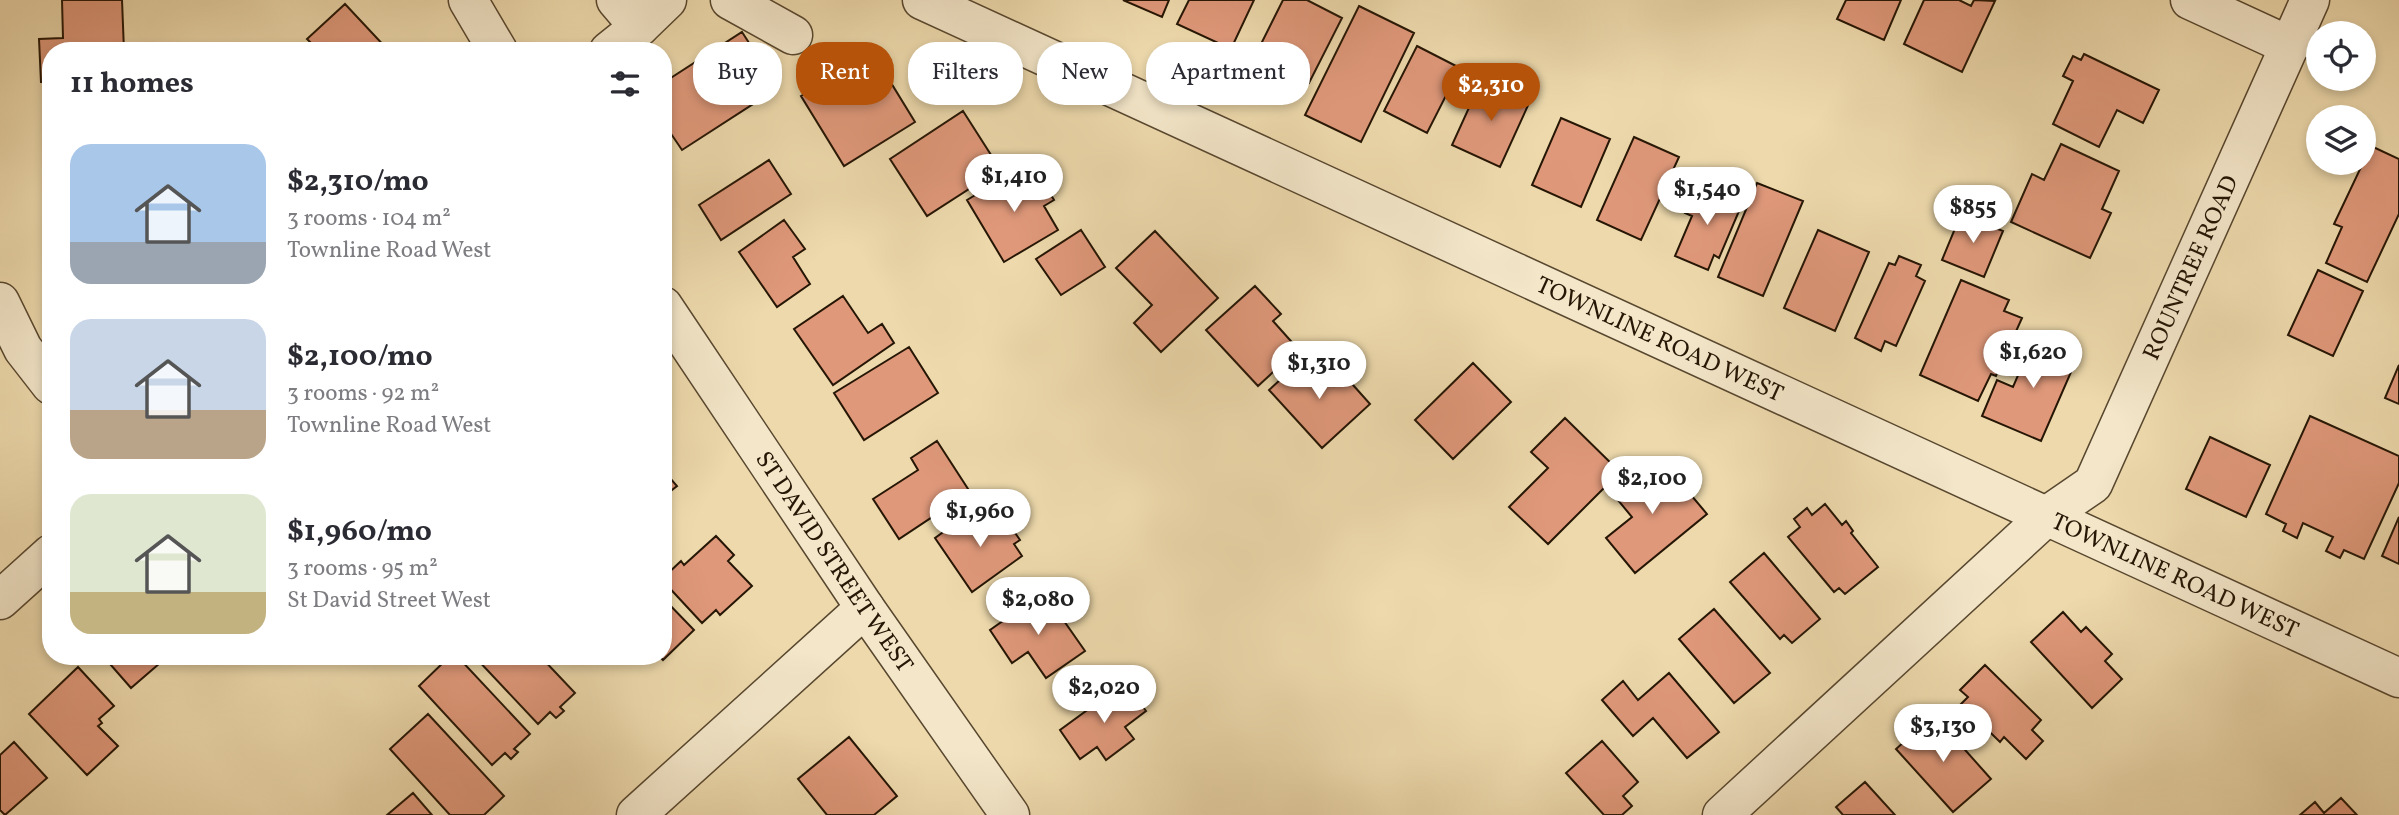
<!DOCTYPE html>
<html lang="en">
<head>
<meta charset="utf-8">
<style>
  :root { --surface:#fff; --page:#f2f2f3; --text:#2b2b33; --muted:#7c7c81; --accent:#b45309 }
  body { margin:0; font-family:Vollkorn,serif; background:var(--page); color:var(--text); height:100vh; display:flex; flex-direction:column; font-size:26px; white-space:nowrap }
  * { box-sizing:border-box; margin:0 }
  p { font-size:23px; color:var(--muted) }
  .icon { flex:none; width:38px; height:38px; fill:none; stroke:currentColor; stroke-width:2; stroke-linecap:round; stroke-linejoin:round }
  .map { position:relative; flex:1; overflow:hidden }
  .drawer { position:absolute; left:42px; top:42px; width:630px; height:623px; display:flex; flex-direction:column; background:var(--surface); border-radius:28px; box-shadow:0 4px 10px #0003 }
  .drawer>* { flex:none }
  .top-card { position:absolute; left:693px; top:42px; width:665px; height:63px; display:flex; gap:14px }
  .tools { position:absolute; left:2306px; top:21px; display:grid; gap:14px }
  .tools a { display:grid; place-items:center; width:70px; height:70px; border-radius:50%; background:var(--surface); box-shadow:0 4px 10px #0003; font-size:35px }
  .price { position:absolute; translate:-50% -60px; padding:0 16px; border-radius:24px; background:#fff; color:#222; font-size:23px; line-height:46px; filter:drop-shadow(0 2px 4px #0008) }
  .price::after { content:''; position:absolute; left:50%; top:42px; width:21px; height:16px; margin-left:-10px; background:inherit; clip-path:polygon(0 0,100% 0,50% 100%) }
  .price.selected { background:var(--accent); color:#fff }
  ul { padding:0; list-style:none }
  li { display:flex; align-items:center; gap:21px; height:175px; padding:0 28px }
  li span { display:grid; place-items:center; flex:none; width:196px; height:140px; border-radius:21px; color:#555 }
  li>.icon { margin-inline-start:auto }
  span .icon { width:84px; height:84px; fill:#fffc; stroke-width:1 }
  li b { font-size:30px }
  h2 { display:flex; justify-content:space-between; align-items:center; height:84px; padding:0 28px; font-size:30px }
  .tag { padding:0 24px; border-radius:28px; background:var(--surface); box-shadow:0 4px 10px #0003; font-size:24px; line-height:63px }
  .tag.selected { background:var(--accent); color:#fff }
  .map>svg:first-child { display:block }
  .building { fill:#df987a; stroke:#261605; stroke-width:2 }
  .lines { fill:none; stroke-linecap:round; stroke-linejoin:round }
  .minor-casing { stroke:#58472f; stroke-width:41 }
  .minor { stroke:#f3e6c9; stroke-width:38 }
  .labels { text-anchor:middle; stroke-width:5; stroke-linejoin:round; paint-order:stroke }
  .street-label { font-size:24px; fill:#261605; stroke:#f3e6c9 }
</style>
</head>
<body>
<div class="map">
<svg width="2399" height="815" viewBox="0 0 2399 815">
  <rect width="100%" height="100%" fill="#edd9ac"/>
  <filter id="stains"><feTurbulence type="fractalNoise" baseFrequency=".00286" numOctaves="4"/><feColorMatrix values="0 0 0 0 .2 0 0 0 0 .09 0 0 0 0 .02 0 0 0 .5 -.17"/></filter>
  <radialGradient id="worn" r=".72"><stop offset=".6" stop-color="#630" stop-opacity="0"/><stop offset="1" stop-color="#630" stop-opacity=".3"/></radialGradient>
  <path class="building" d="M62 0H122L124 51H51V82H41L39 39 63 38Z
    M1123 0H1169L1162 17Z
    M1189 0H1254L1231 49 1177 24Z
    M1283 0H1307L1342 18 1309 83 1255 56Z
    M1846 0H1901L1884 40 1837 19Z
    M1924 0H1959L1971 6 1974 0 1995 1 1962 72 1904 44Z
    M345 4 389 51H319L307 39Z
    M1359 6 1414 33 1361 142 1305 115Z
    M742 32 778 88 682 150 663 122V83Z
    M1417 46 1460 68 1427 133 1384 111Z
    M2084 54 2159 90 2143 123 2117 110 2099 147 2053 124 2073 81 2063 76 2073 56 2081 60Z
    M856 63 872 88 888 78 915 122 844 166 801 96Z
    M1482 79 1530 101 1500 167 1452 145Z
    M963 111 1000 169 927 216 890 159Z
    M1561 118 1610 139 1581 207 1532 185Z
    M1634 137 1679 157 1641 240 1597 220Z
    M2061 144 2119 171 2102 209 2111 213 2090 258 2011 222 2032 174 2044 180Z
    M2371 146 2399 159V214L2367 282 2326 263 2342 227 2334 224Z
    M769 160 791 194 721 240 699 205Z
    M1022 167 1038 192 1046 187 1054 200 1044 206 1058 230 1004 262 967 200Z
    M1757 183 1803 201 1763 296 1718 277Z
    M1698 184 1742 204 1719 258 1714 255 1708 270 1675 256 1692 216 1685 213Z
    M1961 214 2003 231 1984 277 1942 260Z
    M784 220 805 249 793 257 810 284 777 307 739 252Z
    M1081 230 1105 267 1061 295 1036 259Z
    M1818 230 1869 252 1835 331 1784 308Z
    M1155 231 1218 298 1161 352 1134 323 1152 305 1116 268Z
    M1899 256 1921 265 1916 276 1925 281 1896 346 1885 341 1881 351 1855 338 1889 263 1895 265Z
    M2318 270 2363 291 2333 356 2288 335Z
    M1961 280 2009 300 2004 311 2022 318 1996 376 1991 374 1978 401 1920 375Z
    M1255 286 1281 314 1273 321 1298 349 1258 386 1206 330Z
    M843 296 868 333 882 324 894 343 833 385 794 329Z
    M2035 336 2052 343 2054 339 2064 343 2061 348 2078 356 2041 441 1982 416 1997 380 2013 387Z
    M909 347 938 393 864 440 834 393Z
    M1306 356 1334 386 1345 376 1370 404 1322 448 1269 390Z
    M1473 363 1511 402 1453 459 1415 420Z
    M2399 365V404L2385 398Z
    M2310 416 2399 456V483L2364 559 2344 550 2340 558 2326 551 2333 537 2303 523 2297 538 2283 531 2286 524 2266 514Z
    M1565 418 1620 472 1548 544 1509 507 1548 468 1531 452Z
    M2210 437 2270 465 2246 517 2186 489Z
    M937 441 970 492 899 539 873 499 918 470 911 458Z
    M1650 462 1667 483 1675 476 1707 514 1635 573 1606 538 1632 517 1612 493Z
    M663 470 677 486 663 497Z
    M1825 504 1842 525 1846 521 1853 531 1851 533 1878 567 1845 594 1839 588 1834 592 1788 537 1800 527 1794 519 1807 508 1812 515Z
    M1002 514 1020 540 1014 544 1022 556 972 592 935 538 967 515 978 531Z
    M2399 517V564L2382 556Z
    M716 536 734 555 728 561 752 586 720 615 716 610 702 623 663 581V578L681 561 684 565Z
    M1764 553 1820 619 1792 643 1784 635 1780 639 1730 582Z
    M663 598 694 630 663 660 659 656H663Z
    M1034 599 1040 609 1050 601 1085 651 1046 678 1028 652 1012 663 990 630Z
    M1714 609 1770 673 1734 703 1679 639Z
    M2063 612 2081 632 2086 627 2112 654 2105 661 2122 679 2092 708 2031 642Z
    M103 656H166L167 657 131 688Z
    M450 656H457L530 734 514 749 518 752 511 759 505 753 492 765 419 686Z
    M474 656H540L575 693 560 707 564 711 556 718 550 712 538 724Z
    M1985 665 2041 720 2032 730 2043 741 2026 759 2004 737 2000 742 1961 704 1968 697 1960 690Z
    M78 667 114 706 99 719 102 723 98 726 118 746 87 775 29 714Z
    M1669 673 1719 732 1687 758 1653 718 1633 736 1602 700 1623 681 1638 700Z
    M1128 687 1146 711 1125 727 1134 739 1106 760 1097 747 1080 759 1060 730 1108 695 1111 699Z
    M428 714 504 796 484 815H450L390 749Z
    M1934 715 1991 779 1953 812 1896 749Z
    M849 737 897 796 874 815H827L798 779Z
    M1602 741 1638 782 1623 796 1632 806 1622 815H1604L1566 773Z
    M14 742 47 778 5 815 0 810V755Z
    M1865 782 1895 815H1843L1836 807Z
    M413 793 432 815H387Z
    M2341 798 2357 815H2300L2315 802 2324 813Z"/>
  <g class="lines">
    <g class="minor-casing">
      <g id="minor">
        <path d="M468 0 498 51"/>
        <path d="M616 0 639 27 667 0"/>
        <path d="M730 0 793 35"/>
        <path id="s1" d="M922 0 2399 678"/>
        <path d="M2190 0 2290 46"/>
        <path d="M609 51 639 27"/>
        <path d="M0 302 23 349 51 385"/>
        <path id="s2" d="M663 306 865 608 1010 815"/>
        <path d="M0 600 51 554"/>
        <path d="M636 815 865 608"/>
        <path id="s3" d="M1722 815 2048 515 2093 484 2310 0"/>
      </g>
    </g>
    <use href="#minor" class="minor"/>
  </g>
  <g class="labels">
    <g class="street-label">
      <text dy="8" stroke="none"><textPath href="#s3" startOffset="735">ROUNTREE ROAD</textPath></text>
      <text dy="8" stroke="none"><textPath href="#s1" startOffset="812">TOWNLINE ROAD WEST</textPath></text>
      <text dy="8" stroke="none"><textPath href="#s2" startOffset="308">ST DAVID STREET WEST</textPath></text>
      <text dy="8" stroke="none"><textPath href="#s1" startOffset="1379">TOWNLINE ROAD WEST</textPath></text>
    </g>
  </g>
  <rect width="100%" height="100%" filter="url(#stains)"/>
  <rect width="100%" height="100%" fill="url(#worn)"/>
</svg>
<div class="tools">
<a><svg class="icon" aria-label="locate" viewBox="0 0 24 24"><circle cx="12" cy="12" r="6"/><path d="M12 2v4M12 18v4M2 12h4M18 12h4"/></svg></a>
<a><svg class="icon" aria-label="layers" viewBox="0 0 24 24"><path d="M12 4l9 5-9 5-9-5zM3 14l9 5 9-5"/></svg></a>
</div>
<b class="price selected" style="left:1491px;top:123px">$2,310</b>
<b class="price" style="left:1014px;top:214px">$1,410</b>
<b class="price" style="left:1707px;top:227px">$1,540</b>
<b class="price" style="left:1973px;top:245px">$855</b>
<b class="price" style="left:2033px;top:390px">$1,620</b>
<b class="price" style="left:1319px;top:401px">$1,310</b>
<b class="price" style="left:1652px;top:516px">$2,100</b>
<b class="price" style="left:980px;top:549px">$1,960</b>
<b class="price" style="left:1038px;top:637px">$2,080</b>
<b class="price" style="left:1104px;top:725px">$2,020</b>
<b class="price" style="left:1943px;top:764px">$3,130</b>
<div class="top-card">
<a class="tag">Buy</a>
<a class="tag selected">Rent</a>
<a class="tag">Filters</a>
<a class="tag">New</a>
<a class="tag">Apartment</a>
</div>
<section class="drawer">
<h2>11 homes<svg class="icon" aria-label="filters" viewBox="0 0 24 24"><path d="M4 7h16M4 17h16"/><circle cx="9" cy="7" r="2"/><circle cx="15" cy="17" r="2"/></svg></h2>
<ul>
<li><span style="background:linear-gradient(#a9c7e8 70%,#9aa5b1 0)"><svg class="icon" aria-label="home" viewBox="0 0 24 24"><path d="M3 11l9-7 9 7M6 9v11h12V9"/></svg></span><div><b>$2,310/mo</b><p>3 rooms · 104 m²</p><p>Townline Road West</p></div></li>
<li><span style="background:linear-gradient(#c9d6e8 65%,#b9a48a 0)"><svg class="icon" aria-label="home" viewBox="0 0 24 24"><path d="M3 11l9-7 9 7M6 9v11h12V9"/></svg></span><div><b>$2,100/mo</b><p>3 rooms · 92 m²</p><p>Townline Road West</p></div></li>
<li><span style="background:linear-gradient(#dfe7d0 70%,#c2b280 0)"><svg class="icon" aria-label="home" viewBox="0 0 24 24"><path d="M3 11l9-7 9 7M6 9v11h12V9"/></svg></span><div><b>$1,960/mo</b><p>3 rooms · 95 m²</p><p>St David Street West</p></div></li>
</ul>
</section>
</div>
</body>
</html>
